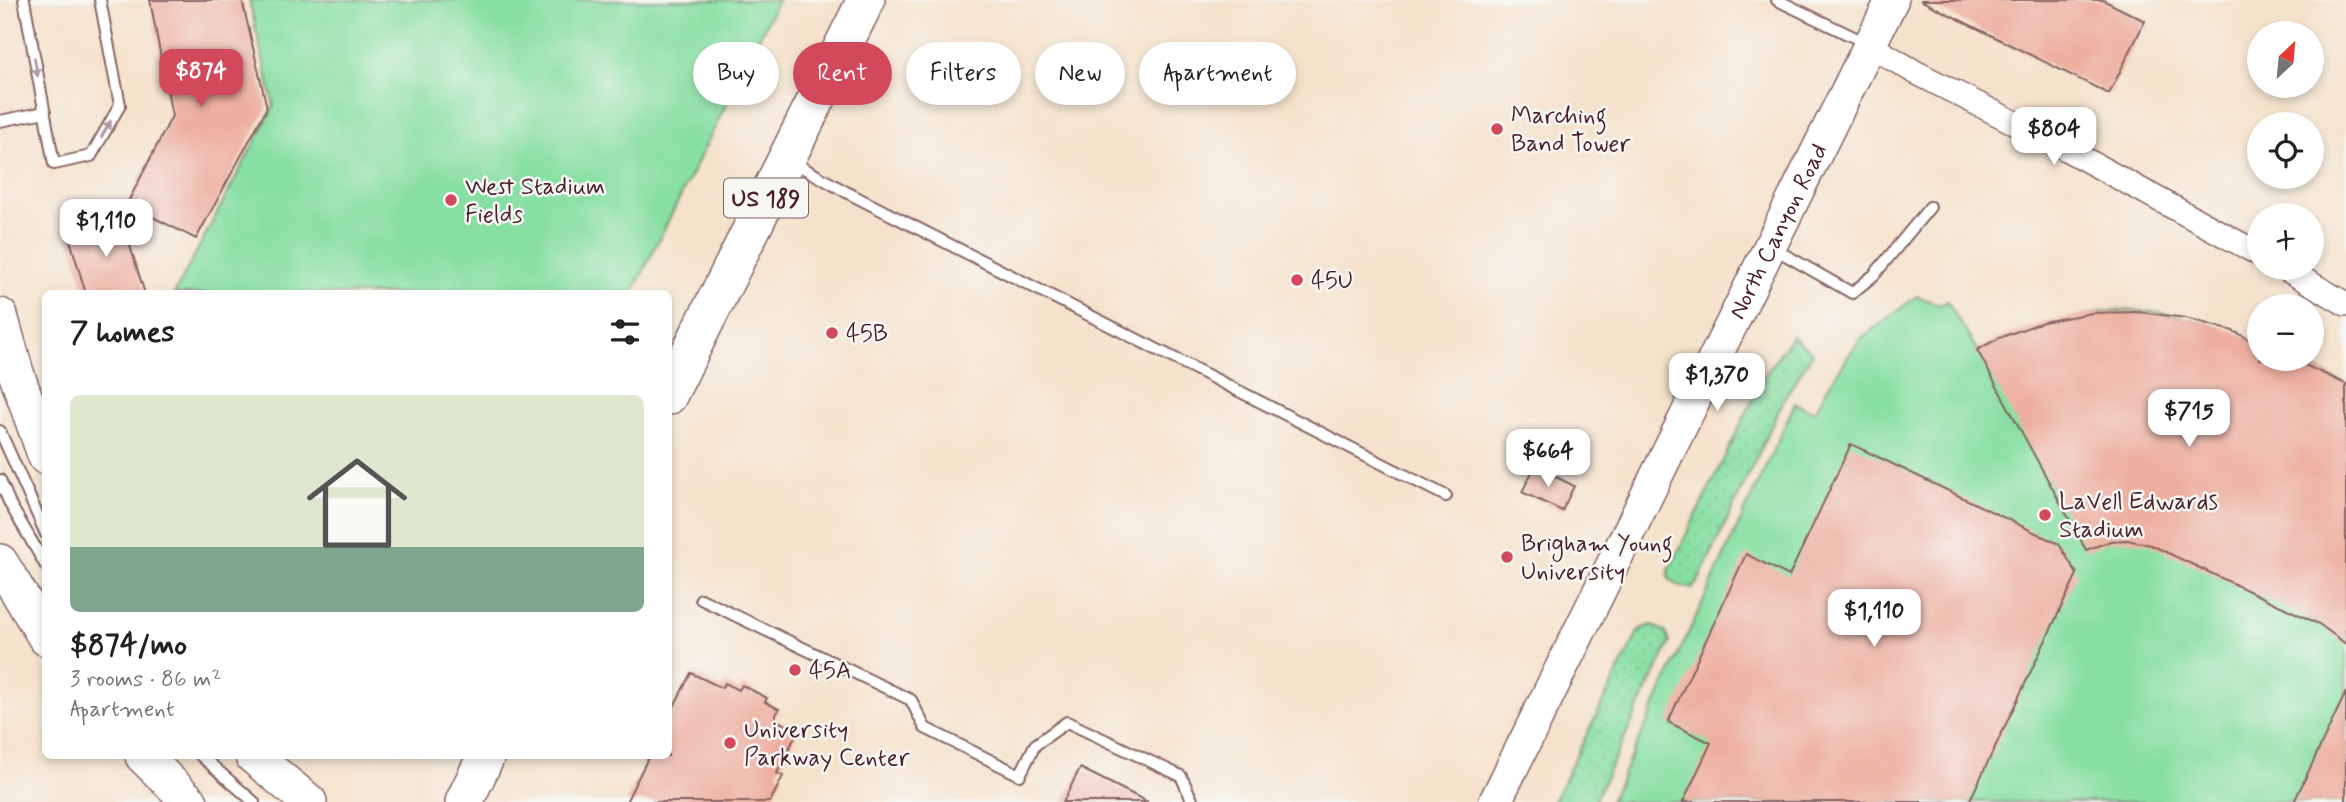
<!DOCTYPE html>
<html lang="en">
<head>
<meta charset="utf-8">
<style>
  :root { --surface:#fff; --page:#f2f2f2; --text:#222; --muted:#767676; --line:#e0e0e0; --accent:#d1495b }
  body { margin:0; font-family:Mynerve,sans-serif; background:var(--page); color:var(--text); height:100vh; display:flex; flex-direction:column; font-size:26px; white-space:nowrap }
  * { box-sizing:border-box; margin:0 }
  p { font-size:23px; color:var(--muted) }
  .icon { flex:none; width:38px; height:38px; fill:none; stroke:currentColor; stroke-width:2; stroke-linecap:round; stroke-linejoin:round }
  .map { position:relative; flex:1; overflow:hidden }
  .drawer { position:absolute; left:42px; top:290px; width:630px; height:469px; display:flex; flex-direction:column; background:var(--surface); border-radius:10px; box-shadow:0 4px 10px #0003 }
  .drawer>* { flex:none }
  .guide { position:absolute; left:693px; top:42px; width:665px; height:63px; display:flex; gap:14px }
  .needle { width:46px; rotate:26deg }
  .buttons { position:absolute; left:2247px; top:21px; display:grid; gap:14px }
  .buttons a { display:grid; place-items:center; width:77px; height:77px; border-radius:50%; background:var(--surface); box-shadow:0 4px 10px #0003; font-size:35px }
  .price { position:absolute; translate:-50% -60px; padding:0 16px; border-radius:14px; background:#fff; color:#222; font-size:23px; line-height:46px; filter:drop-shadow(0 2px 4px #0008) }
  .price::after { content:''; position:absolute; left:50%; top:42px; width:21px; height:16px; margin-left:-10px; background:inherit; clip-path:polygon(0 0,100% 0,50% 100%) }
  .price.current { background:var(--accent); color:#fff }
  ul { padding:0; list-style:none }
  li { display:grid; align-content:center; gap:14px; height:371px; padding:0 28px }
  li+li { border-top:2px solid var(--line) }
  li span { display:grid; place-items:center; height:217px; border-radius:10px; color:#555 }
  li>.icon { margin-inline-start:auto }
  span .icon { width:126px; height:126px; fill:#fffc; stroke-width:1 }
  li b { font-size:30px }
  h2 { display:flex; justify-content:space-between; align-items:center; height:84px; padding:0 28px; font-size:30px }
  .chip { padding:0 24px; border-radius:32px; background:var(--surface); box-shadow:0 4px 10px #0003; font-size:24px; line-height:63px }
  .chip.current { background:var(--accent); color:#fff }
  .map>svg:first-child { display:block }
  .grass { fill:url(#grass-dots); stroke:#687f67; stroke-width:2 }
  .pitch { fill:#87dfa3; stroke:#687f67; stroke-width:2 }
  .building { fill:#eeafa1 }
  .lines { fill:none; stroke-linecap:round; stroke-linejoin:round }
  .service-casing { stroke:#866363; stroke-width:14 }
  .minor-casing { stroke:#866363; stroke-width:26 }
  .secondary-casing { stroke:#866363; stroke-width:35 }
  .primary-casing { stroke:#866363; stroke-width:38 }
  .trunk-casing { stroke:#866363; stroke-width:40 }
  .service { stroke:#fff; stroke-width:10 }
  .minor { stroke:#fff; stroke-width:23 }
  .secondary { stroke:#fff; stroke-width:32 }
  .primary { stroke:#fff; stroke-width:35 }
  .trunk { stroke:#fff; stroke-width:37 }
  .oneway { fill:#ae9aa0 }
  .poi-dot { fill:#d1495b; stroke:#f6f6f2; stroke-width:2.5 }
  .labels { text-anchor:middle; stroke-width:5; stroke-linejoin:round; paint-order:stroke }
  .shield { fill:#f6f6f2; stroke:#7e6067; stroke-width:2 }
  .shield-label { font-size:23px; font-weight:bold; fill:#4a1f2b }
  .poi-label { font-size:24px; fill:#4a1f2b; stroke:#f6f6f2; text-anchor:start }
  .street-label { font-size:24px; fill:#4a1f2b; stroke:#f6f6f2 }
</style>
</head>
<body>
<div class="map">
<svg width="2346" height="802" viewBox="0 0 2346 802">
  <defs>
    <pattern id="grass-dots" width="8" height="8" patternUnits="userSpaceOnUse" patternTransform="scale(1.75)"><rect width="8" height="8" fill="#87dfa3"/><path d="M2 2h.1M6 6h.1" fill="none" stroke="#76bf8c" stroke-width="1.8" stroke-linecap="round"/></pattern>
  </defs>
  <rect width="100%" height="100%" fill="#f6f6f2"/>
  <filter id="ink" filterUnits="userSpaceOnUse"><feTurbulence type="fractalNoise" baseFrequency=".0143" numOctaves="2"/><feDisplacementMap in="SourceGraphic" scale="14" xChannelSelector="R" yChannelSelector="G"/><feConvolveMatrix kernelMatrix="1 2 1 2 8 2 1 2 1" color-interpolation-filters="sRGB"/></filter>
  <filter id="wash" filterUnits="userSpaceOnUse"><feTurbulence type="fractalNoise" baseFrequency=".00686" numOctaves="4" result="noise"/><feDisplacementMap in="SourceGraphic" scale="28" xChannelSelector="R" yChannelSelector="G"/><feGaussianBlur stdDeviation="1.57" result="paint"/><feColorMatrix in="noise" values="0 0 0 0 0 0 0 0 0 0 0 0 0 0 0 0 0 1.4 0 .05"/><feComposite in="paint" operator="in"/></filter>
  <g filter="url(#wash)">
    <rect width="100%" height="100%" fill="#f5e2cc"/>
    <path class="grass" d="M1792 336 1813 353 1785 397 1698 582 1692 588 1681 587 1668 578 1669 570 1765 375Z
      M1651 625 1666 632 1670 642 1594 802H1553L1638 632 1642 628Z"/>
    <path class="pitch" d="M249 0H778L632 294H174L274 106Z
      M1917 296 1940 305 1947 301 1977 350C2015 338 2053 322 2091 314 2144 302 2211 322 2259 344V359H2292L2346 384V802H1610L1795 403 1815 412 1826 390 1859 340Z"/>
    <g id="blocks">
      <path class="building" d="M150 0H242L267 108 196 239 127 204 172 116Z
        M1920 0H2103L2145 21 2109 94Z
        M121 217 145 294H86L68 233Z
        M2139 312 2186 318 2233 331 2259 344V359H2292L2346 384V644L2319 624 2151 545 2127 540 2111 541 2086 550 1977 350 1999 338 2043 322 2092 313Z
        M1851 444 2059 544 2077 574 1969 802H1683L1711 743 1668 722 1746 554 1789 576Z
        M1535 466 1574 486 1562 511 1522 492Z
        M691 673 722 688 725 683 739 690 742 685 767 698 765 702 779 709 774 719 798 731 777 773 783 776 770 802H626L649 756H668V718Z
        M2346 692V802H2294Z
        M1080 768 1148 802H1063Z"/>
    </g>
  </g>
  <g filter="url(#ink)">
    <use href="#blocks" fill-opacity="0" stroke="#866363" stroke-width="2"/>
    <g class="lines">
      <g class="service-casing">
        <path id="service" d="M24 0 54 164 91 156 120 105 100 0
          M1777 0 1866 43
          M0 121 45 112
          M791 161 848 193 1446 496
          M1773 248 1852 293 1874 275 1930 207
          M0 431 46 534
          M0 480 10 504 46 566
          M701 599 911 700 925 728 1020 775 1035 745 1067 722 1181 776 1193 802
          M201 756 254 802"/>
      </g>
      <g class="minor-casing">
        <path id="minor" d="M1869 45 1915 72 2064 148 2259 254
          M2284 268 2346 304"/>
      </g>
      <g class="secondary-casing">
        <g id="secondary">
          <path id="s1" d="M1495 802 1892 0"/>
        </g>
      </g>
      <g class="primary-casing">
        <path id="primary" d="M0 316 16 373 46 457
          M0 562 46 638
          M143 756 190 802
          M253 756 309 802"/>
      </g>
      <g class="trunk-casing">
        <path id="trunk" d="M668 396 866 0
          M464 802 486 756"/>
      </g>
      <use href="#service" class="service"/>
      <use href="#minor" class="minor"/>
      <use href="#secondary" class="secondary"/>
      <use href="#primary" class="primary"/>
      <use href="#trunk" class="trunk"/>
    </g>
    <defs><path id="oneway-solid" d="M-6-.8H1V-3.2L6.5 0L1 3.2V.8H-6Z" transform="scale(1.75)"/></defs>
    <g class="oneway">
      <use href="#oneway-solid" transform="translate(36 67) rotate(80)"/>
      <use href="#oneway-solid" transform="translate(106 129) rotate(-60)"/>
    </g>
  </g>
  <g class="poi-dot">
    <circle cx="1497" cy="129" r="7"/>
    <circle cx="451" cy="200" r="7"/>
    <circle cx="1297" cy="280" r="7"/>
    <circle cx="832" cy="333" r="7"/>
    <circle cx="2045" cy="515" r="7"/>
    <circle cx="1507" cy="557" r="7"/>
    <circle cx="795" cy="670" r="7"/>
    <circle cx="730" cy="743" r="7"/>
  </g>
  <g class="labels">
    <rect class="shield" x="724" y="178.5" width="84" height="39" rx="5"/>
    <g class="shield-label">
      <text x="766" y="206">US 189</text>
    </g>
    <g class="poi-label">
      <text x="1511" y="123">Marching<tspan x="1511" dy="28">Band Tower</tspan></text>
      <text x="465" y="194">West Stadium<tspan x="465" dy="28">Fields</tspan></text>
      <text x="1311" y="288">45U</text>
      <text x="846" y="341">45B</text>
      <text x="2059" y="509">LaVell Edwards<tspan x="2059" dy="28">Stadium</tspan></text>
      <text x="1521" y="551">Brigham Young<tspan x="1521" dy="28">University</tspan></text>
      <text x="809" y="678">45A</text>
      <text x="744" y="737">University<tspan x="744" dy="28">Parkway Center</tspan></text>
    </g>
    <g class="street-label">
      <text dy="8" stroke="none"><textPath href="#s1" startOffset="637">North Canyon Road</textPath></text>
    </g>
  </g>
</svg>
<div class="buttons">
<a><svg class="needle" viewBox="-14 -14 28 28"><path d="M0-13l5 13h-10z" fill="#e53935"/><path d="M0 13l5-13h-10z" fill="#767676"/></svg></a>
<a><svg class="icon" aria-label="locate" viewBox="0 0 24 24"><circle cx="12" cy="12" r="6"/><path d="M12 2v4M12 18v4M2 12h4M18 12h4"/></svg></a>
<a>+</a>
<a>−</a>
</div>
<b class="price current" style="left:201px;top:109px">$874</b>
<b class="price" style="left:2054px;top:167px">$804</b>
<b class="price" style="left:106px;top:259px">$1,110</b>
<b class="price" style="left:1717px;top:413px">$1,370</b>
<b class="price" style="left:2189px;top:449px">$715</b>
<b class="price" style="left:1548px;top:489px">$664</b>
<b class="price" style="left:1874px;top:649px">$1,110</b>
<div class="guide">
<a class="chip">Buy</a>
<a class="chip current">Rent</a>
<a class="chip">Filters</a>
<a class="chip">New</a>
<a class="chip">Apartment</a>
</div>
<section class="drawer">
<h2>7 homes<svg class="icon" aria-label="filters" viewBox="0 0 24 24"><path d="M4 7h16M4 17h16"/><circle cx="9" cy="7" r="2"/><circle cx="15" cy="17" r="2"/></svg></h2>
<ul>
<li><span style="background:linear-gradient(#dfe7d0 70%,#7fa58c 0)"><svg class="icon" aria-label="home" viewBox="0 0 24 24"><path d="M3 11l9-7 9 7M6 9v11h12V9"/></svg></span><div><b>$874/mo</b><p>3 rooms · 86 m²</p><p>Apartment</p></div></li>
</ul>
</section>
</div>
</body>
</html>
